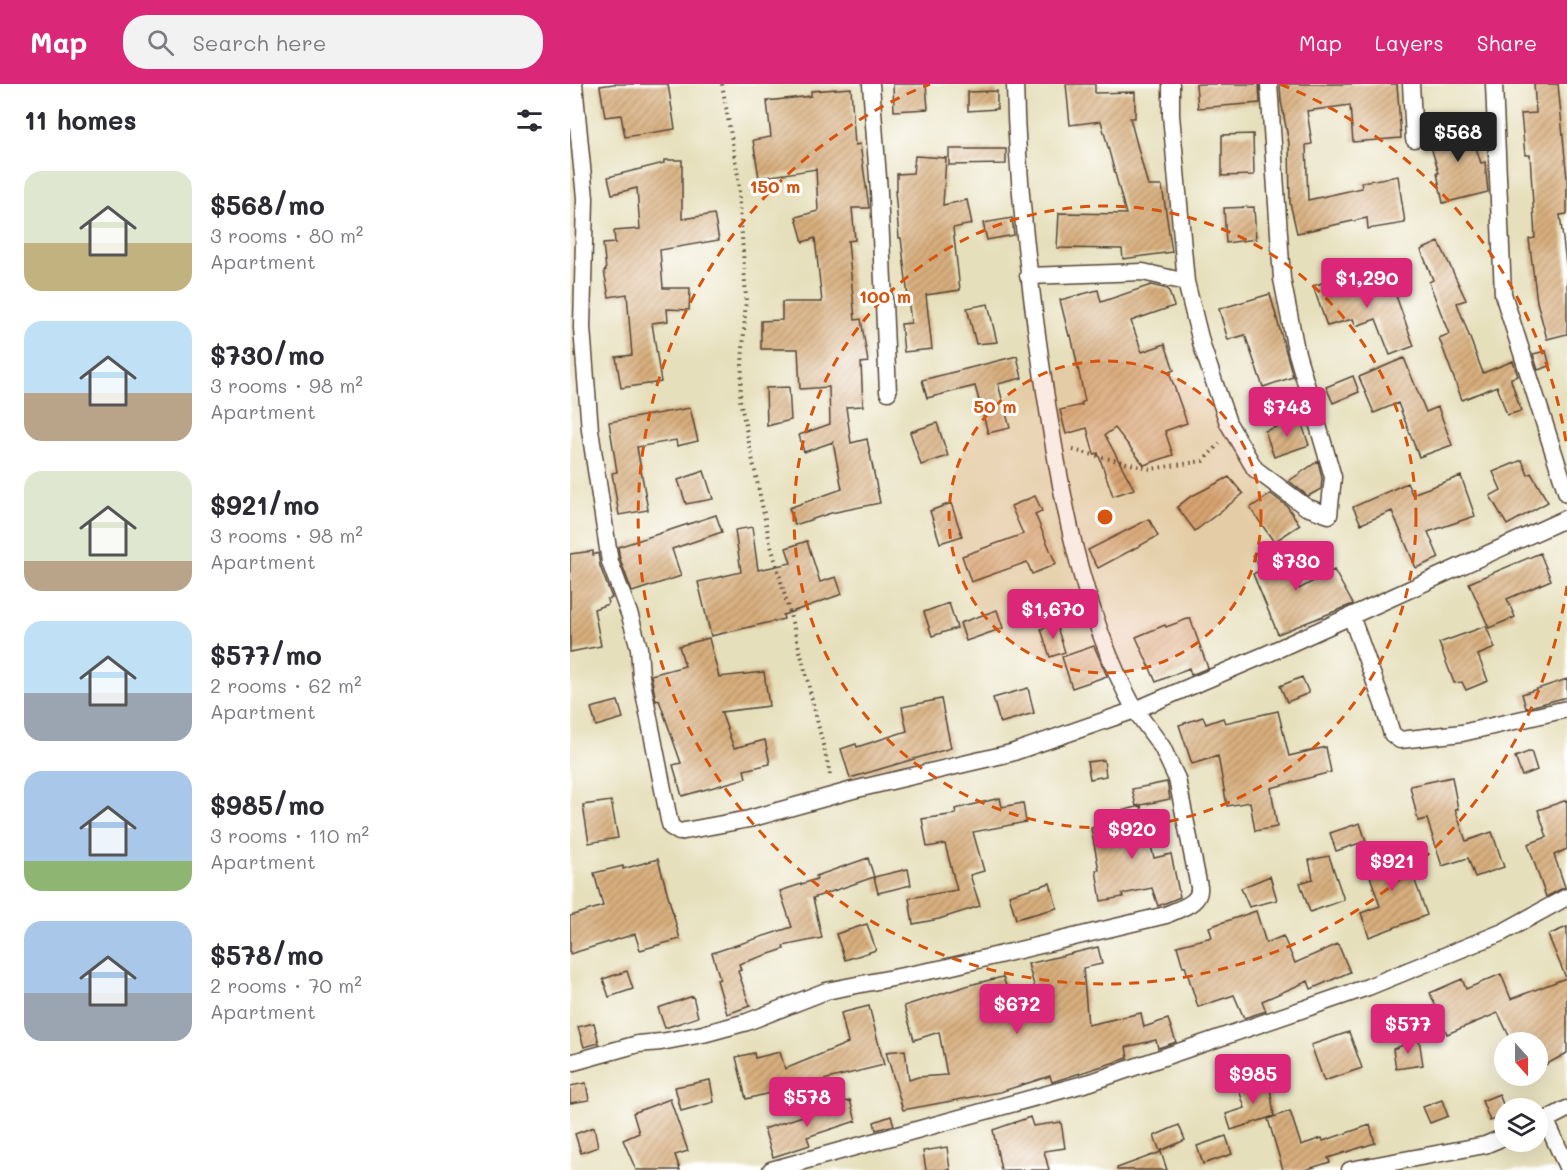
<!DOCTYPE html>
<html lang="en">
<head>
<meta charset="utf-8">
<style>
  :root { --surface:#fff; --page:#f2f2f3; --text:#2b2b33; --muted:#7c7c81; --accent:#db2777 }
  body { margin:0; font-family:Mali,sans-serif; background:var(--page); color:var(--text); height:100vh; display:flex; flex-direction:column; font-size:22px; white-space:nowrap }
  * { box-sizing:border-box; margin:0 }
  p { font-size:20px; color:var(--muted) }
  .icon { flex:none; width:33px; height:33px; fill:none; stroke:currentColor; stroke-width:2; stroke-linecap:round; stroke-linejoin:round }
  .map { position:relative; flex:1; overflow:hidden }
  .drawer { display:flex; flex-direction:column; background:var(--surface); width:570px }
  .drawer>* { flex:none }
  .needle { width:39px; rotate:159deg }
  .controls { position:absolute; left:924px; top:948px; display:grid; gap:12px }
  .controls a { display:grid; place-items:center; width:54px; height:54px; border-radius:50%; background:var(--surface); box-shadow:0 6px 24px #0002; font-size:30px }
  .price { position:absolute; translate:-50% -51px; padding:0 14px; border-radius:6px; background:var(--accent); color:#fff; font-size:20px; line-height:39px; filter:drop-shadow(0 2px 3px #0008) }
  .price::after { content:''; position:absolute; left:50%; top:36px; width:18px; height:14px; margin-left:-9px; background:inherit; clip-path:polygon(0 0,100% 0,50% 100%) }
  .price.on { background:#222; color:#fff }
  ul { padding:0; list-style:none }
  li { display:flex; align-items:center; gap:18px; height:150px; padding:0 24px }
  li span { display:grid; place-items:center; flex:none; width:168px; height:120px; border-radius:18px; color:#555 }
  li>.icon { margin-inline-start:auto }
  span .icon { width:72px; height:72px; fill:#fffc; stroke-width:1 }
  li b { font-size:26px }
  h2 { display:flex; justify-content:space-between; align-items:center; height:72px; padding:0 24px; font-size:26px }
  header { display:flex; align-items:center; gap:36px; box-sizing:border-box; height:84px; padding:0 30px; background:var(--accent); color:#fff }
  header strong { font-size:28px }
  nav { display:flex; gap:33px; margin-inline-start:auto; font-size:21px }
  .search { width:420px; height:54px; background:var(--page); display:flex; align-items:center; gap:15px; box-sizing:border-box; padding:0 21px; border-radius:24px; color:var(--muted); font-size:22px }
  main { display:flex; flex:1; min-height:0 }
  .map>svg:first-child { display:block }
  .building { fill:url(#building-hatch) }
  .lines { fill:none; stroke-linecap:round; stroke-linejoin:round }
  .street-casing { stroke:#554536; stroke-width:19 }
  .path { stroke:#554536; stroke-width:4; stroke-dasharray:1.5 4.5; stroke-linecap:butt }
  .street { stroke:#fff; stroke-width:16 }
  .ring { fill:none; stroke:#d7540e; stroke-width:3; stroke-dasharray:10 8 }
  .centre { fill:#d7540e; stroke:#fff; stroke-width:3 }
  .ring-label { font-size:18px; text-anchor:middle; font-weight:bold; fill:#d7540e; stroke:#fff; stroke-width:6; stroke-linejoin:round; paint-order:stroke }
</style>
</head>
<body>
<header>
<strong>Map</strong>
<div class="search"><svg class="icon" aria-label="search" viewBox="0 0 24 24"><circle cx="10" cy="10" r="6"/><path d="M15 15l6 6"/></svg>Search here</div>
<nav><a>Map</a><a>Layers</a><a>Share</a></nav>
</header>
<main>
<section class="drawer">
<h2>11 homes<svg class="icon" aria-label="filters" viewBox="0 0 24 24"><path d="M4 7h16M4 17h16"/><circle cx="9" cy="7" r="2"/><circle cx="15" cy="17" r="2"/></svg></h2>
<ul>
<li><span style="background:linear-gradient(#dfe7d0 60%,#c2b280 0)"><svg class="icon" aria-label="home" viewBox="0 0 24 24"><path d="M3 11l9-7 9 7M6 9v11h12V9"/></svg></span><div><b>$568/mo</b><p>3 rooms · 80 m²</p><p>Apartment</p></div></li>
<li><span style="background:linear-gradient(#bfe0f5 60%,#b9a48a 0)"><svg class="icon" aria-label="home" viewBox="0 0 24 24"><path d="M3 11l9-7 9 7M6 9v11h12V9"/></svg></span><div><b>$730/mo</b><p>3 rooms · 98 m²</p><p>Apartment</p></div></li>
<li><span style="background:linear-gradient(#dfe7d0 75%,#b9a48a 0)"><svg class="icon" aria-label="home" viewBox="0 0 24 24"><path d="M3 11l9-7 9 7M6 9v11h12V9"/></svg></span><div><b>$921/mo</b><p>3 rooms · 98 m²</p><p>Apartment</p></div></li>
<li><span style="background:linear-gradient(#bfe0f5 60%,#9aa5b1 0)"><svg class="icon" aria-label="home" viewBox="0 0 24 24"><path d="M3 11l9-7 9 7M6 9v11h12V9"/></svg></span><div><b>$577/mo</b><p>2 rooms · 62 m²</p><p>Apartment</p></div></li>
<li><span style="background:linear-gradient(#a9c7e8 75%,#8fb573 0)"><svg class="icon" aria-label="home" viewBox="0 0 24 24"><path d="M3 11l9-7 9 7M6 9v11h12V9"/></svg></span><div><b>$985/mo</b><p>3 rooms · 110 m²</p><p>Apartment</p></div></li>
<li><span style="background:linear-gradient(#a9c7e8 60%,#9aa5b1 0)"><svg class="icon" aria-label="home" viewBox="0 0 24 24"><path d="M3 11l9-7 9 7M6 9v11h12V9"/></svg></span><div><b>$578/mo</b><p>2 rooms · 70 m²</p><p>Apartment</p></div></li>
</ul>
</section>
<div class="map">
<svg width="997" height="1086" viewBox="0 0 997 1086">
  <defs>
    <pattern id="building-hatch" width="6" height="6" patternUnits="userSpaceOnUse" patternTransform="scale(1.5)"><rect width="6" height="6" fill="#d8af7e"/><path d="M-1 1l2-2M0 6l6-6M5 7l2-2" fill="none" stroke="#b08f67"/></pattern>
  </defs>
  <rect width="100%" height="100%" fill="#fff"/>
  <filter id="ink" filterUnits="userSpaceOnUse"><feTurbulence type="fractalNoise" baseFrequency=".0167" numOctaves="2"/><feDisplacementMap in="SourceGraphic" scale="12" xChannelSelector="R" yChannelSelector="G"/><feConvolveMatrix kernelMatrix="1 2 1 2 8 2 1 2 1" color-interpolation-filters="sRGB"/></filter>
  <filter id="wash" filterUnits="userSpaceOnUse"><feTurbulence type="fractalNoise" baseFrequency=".008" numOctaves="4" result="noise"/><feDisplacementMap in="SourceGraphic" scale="24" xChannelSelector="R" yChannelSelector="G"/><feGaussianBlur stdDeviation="1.35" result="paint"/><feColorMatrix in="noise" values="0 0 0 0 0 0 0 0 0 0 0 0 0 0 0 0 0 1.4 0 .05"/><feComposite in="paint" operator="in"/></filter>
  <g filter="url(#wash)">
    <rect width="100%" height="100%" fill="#e6dfbb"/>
    <g id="blocks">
      <path class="building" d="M44 0H98L105 45 55 53 51 31 35 33 30 2Z
        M323 0H356L358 25 324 27Z
        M496 0H525V9L565 8V34H560L578 102H592L602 168 553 175 552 165 487 164 489 129 556 130 531 37 500 41Z
        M626 0H689L690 19 628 24Z
        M710 0H827L831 54 783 58 780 21 737 27 742 60 736 61 738 116 792 104 791 98 828 92 835 139 798 145 797 134 727 149 720 119 719 59 711 17Z
        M964 0H988L997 95V130L990 131 997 188V250L977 255 967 218 959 155 965 154 960 71H955L951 30 966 29Z
        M281 4 285 61 290 60 299 124H282L285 156 278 157 285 236 291 235 298 278 291 279 293 322 276 323 281 359 297 355 310 419 261 429 225 441 219 424 272 405 263 358 234 368 229 351 260 340 259 303 230 305 228 265H191V237L212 236V218H252L245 154 233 158 226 133 248 127 246 85 189 94 183 56 201 53 197 17 241 12V7Z
        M427 7V25L398 27V8Z
        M897 37 911 79 915 78 918 108 873 119 867 89H869L857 50Z
        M683 50 684 91 652 92V51Z
        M379 65H436V80L379 81Z
        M345 72 376 74 373 121 397 116 402 140 383 144 390 206 356 211 362 265 334 268 331 240 341 239 331 154H329L325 107H327V90L343 89Z
        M94 76H112V135L144 130 149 156 90 166 93 204H120L119 226 97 225 98 237 82 239 91 298 51 304 46 273 62 271 57 210 39 213 34 187 36 186 33 160 45 159 44 147 70 145 67 104 42 110 38 93 94 79Z
        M684 123 686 155 656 159 654 124Z
        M442 134 444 151 417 156 413 139Z
        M869 158 896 216 887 219 913 289 943 277 948 292 941 294V296L951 327 937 331 927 302 892 316 869 254 879 250 859 198 863 196 851 166Z
        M823 190 830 207 825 209 844 262 820 271 806 235 786 242 783 235 757 242 743 202 769 193 775 210Z
        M581 201 598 205 604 222 561 237 572 268 595 260 604 286 599 288 617 339 595 347 603 371 574 381 545 344 535 351 564 405 543 412 528 369 524 370 517 344 496 350 490 326 512 321 511 319 515 317 501 251 499 252 490 216 528 206 531 218Z
        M700 210 723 293 693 303 675 251 658 256 649 225Z
        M418 220 427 258 406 260 397 224Z
        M976 267 980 282 968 286 963 270Z
        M447 272 452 294 428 300 440 344 418 349 405 302 357 314 352 296Z
        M834 274 856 328 868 323 882 361 849 373 828 319 804 329 789 293Z
        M783 292 789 308 763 319 756 303Z
        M219 303 221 336 197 342 196 304Z
        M120 324 128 357 107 362 106 356 67 363 78 426 49 431 42 389 47 388 39 338Z
        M730 335 739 361 704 373 695 347Z
        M367 339 378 372 351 381 340 348Z
        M952 376 958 391 961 389 978 418 937 441 920 412 931 406 923 388Z
        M748 377 752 394 751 405 738 412 719 397Z
        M134 387 143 415 116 420 108 396Z
        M891 392 905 432 858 448 869 474 846 484 822 427 791 440 783 423 837 399 842 410Z
        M659 393 673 410 625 447 607 423 620 413Z
        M701 410 717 422 730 441 704 458 680 424Z
        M465 412 472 427 465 430 486 480 462 490 457 478 401 498 392 472 453 450 441 422Z
        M381 419 392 452 370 459 360 427Z
        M146 431 152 448 102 465 111 492 62 508 50 475 48 463Z
        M579 435 588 452 528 484 518 466Z
        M182 443 188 486 221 479 216 464 237 457 250 498 266 493 272 510 213 531 214 535 141 552 128 498 171 488 165 446Z
        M709 458 729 505 764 486 783 520 708 550 683 490 691 486 683 471Z
        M23 467V471L28 469 30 482 42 514 37 515 38 520 24 525 31 562 0 568V470Z
        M970 469 981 496 937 515 945 533 919 544 899 499Z
        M379 519 387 544 362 552 354 528Z
        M427 526 433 544 396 557 390 539Z
        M620 534 638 584 621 591 619 584 586 598 566 553 595 541 596 543Z
        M486 540 495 568 480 573 471 545Z
        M916 542 925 564 908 571 918 597 896 606 892 598 884 599 869 559Z
        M139 554 149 593 194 588 199 622 151 628 164 664 195 656 200 680 174 686 176 694 112 712 103 681 111 679 89 616 86 617 81 591 115 582 109 562Z
        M524 562 537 592 502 604 492 573Z
        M732 593 739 609 717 618 710 602Z
        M997 595V613L956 624 952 610Z
        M458 604 464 629 430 639 423 614Z
        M371 615 381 664 280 694 271 665 286 660 287 663 337 647 332 623Z
        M48 617 53 634 26 642 21 624Z
        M708 627 719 672 756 663 761 688 701 704 707 743 685 747 680 718 657 722 648 672 622 680 609 641 633 633 636 640 653 634 655 639Z
        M961 667 967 686 952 692 945 673Z
        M534 676 536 692 520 695 517 678Z
        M882 693 888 725H885L896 757 922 748 934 783 905 793 898 774 872 782 857 735 848 737 840 702Z
        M597 698 600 715 566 722 562 705Z
        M430 714 432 723 453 719 456 738 403 748 414 787 400 791 410 822 369 835 343 840 339 814 387 806 375 760 357 763 352 735 386 730 385 725Z
        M997 716V765L984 771 995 803 976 813 958 760 977 753 968 726Z
        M41 717 48 754 19 759 13 721Z
        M571 722 584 774 601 770 610 813 588 822 582 804 552 810 553 813 531 817 526 786H529L521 744 545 739 542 729Z
        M790 739 796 757 766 767 760 749Z
        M832 760 857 831 799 853 791 829 810 822 794 774Z
        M759 772 774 816 740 828 730 799 743 795 739 776Z
        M298 774 304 793 243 814 252 854 213 862 214 865 169 880 171 886 168 887 180 922 157 930 147 896 150 895 142 869 222 843 210 807 247 795 246 792Z
        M88 775 110 855 70 866 65 850 0 870V832L33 822 24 789 53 782V785Z
        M338 785 341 801 308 809 304 793Z
        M700 792 707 816 679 823 671 804Z
        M480 799 487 824 446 835 439 811Z
        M686 827 696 859 713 852 725 879 768 860 780 888 741 905 738 897 692 917 696 927 674 934 664 911 628 923 615 882 613 883 607 862 642 853 639 843Z
        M297 840 306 866 275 876 266 850Z
        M997 843V969L968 985V958H942L928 929 877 950 860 909 892 895 896 905 931 890 941 915 996 894 978 851Z
        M528 863 532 880 513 884 518 941 571 929 574 943 598 935 606 958 588 964 586 956 556 963 558 974 482 998 480 992 430 1008 333 1026 316 968 335 966 339 996 348 993 377 991 369 948 344 956 334 922 399 901 433 893 442 920 467 912 458 880Z
        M57 887 63 905 39 913 33 895Z
        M123 912 128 933 95 944 88 924Z
        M299 922 314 981 176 1015 166 973 184 969 185 974 210 968 215 985 278 959 271 929Z
        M24 939 29 959 14 963 8 943Z
        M779 948 792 984 754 997 741 961Z
        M849 955 853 981 826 985 823 965Z
        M140 996 144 1018 111 1027 105 1003Z
        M699 996 704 1032 661 1046 656 1030 675 1024 667 1000Z
        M16 999 19 1016 0 1019V1002Z
        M929 1010 934 1023V1032L920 1037 912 1017Z
        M100 1015 118 1067 105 1071 110 1086H66L53 1056 69 1049 63 1029Z
        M280 1016 286 1037 237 1053 240 1061 203 1073 194 1045Z
        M872 1016 878 1032 860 1039 853 1023Z
        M720 1027 731 1061 752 1054 753 1057 800 1041 805 1059 758 1074 760 1078 735 1086H713L698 1035Z
        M321 1032 324 1041 306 1046 304 1038Z
        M460 1033 463 1042 491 1038 495 1064 474 1067 479 1086H431L423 1046Z
        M609 1041 615 1056 590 1067 584 1052Z
        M24 1043 28 1063 11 1069 5 1050Z
        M656 1052 662 1070 633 1080 627 1062Z
        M377 1063 380 1086H356L353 1067Z
        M591 1068 597 1086H547V1084Z"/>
    </g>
  </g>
  <g filter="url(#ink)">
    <use href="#blocks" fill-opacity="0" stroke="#554536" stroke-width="1.5"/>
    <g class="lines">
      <g class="street-casing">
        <path id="street" d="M4 0 15 114 12 244 20 346 40 478 60 532 69 564 71 593 99 736 101 743 109 748 179 735 283 706 441 669 565 626C510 525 490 407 473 294 459 196 447 99 445 0
          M301 0 309 108 318 308
          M601 0V31L616 198 632 262 658 339 685 385 736 423 759 431 763 393 726 266 712 195 699 0
          M841 0 844 55
          M924 0 933 210 997 410
          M458 192 573 188 616 198
          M781 532 997 434
          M0 979 68 960 91 958 133 950 177 938 256 907 374 884 596 831C610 824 631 820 629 803L607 695 592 663 565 626 697 570 781 532 813 620 822 650 830 656 892 649 997 625
          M976 1037 997 1083
          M968 1040 997 1025
          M201 1086 521 998 798 903 933 848 997 813
          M780 1086 915 1061 934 1053"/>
      </g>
      <path class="path" d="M152 0 168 92 176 213 170 316 199 454 234 582 261 694
        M503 366 581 385 633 377 650 359"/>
      <use href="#street" class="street"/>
    </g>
  </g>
  <circle cx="535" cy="433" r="156" fill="#d7540e" fill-opacity=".12"/>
  <g class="ring">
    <circle cx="535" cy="433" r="156"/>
    <circle cx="535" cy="433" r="311"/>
    <path d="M997 502A467 467 0 1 1 360 0M710 0A467 467 0 0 1 997 364"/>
  </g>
  <circle cx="535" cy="433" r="9" class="centre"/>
  <g class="ring-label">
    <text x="205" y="109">150 m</text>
    <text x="315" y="219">100 m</text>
    <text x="425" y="329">50 m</text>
  </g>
</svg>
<div class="controls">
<a><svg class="needle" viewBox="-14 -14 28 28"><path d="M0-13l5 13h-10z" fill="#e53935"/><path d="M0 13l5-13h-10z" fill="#7c7c81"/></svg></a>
<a><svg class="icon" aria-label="layers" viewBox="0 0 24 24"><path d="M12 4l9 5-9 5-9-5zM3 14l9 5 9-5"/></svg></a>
</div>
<b class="price on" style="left:888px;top:79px">$568</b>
<b class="price" style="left:797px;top:225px">$1,290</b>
<b class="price" style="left:717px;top:354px">$748</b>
<b class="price" style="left:726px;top:508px">$730</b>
<b class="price" style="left:483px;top:556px">$1,670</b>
<b class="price" style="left:562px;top:776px">$920</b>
<b class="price" style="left:822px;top:808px">$921</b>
<b class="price" style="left:447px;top:951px">$672</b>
<b class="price" style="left:838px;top:971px">$577</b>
<b class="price" style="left:683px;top:1021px">$985</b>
<b class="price" style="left:237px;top:1044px">$578</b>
</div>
</main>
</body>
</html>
